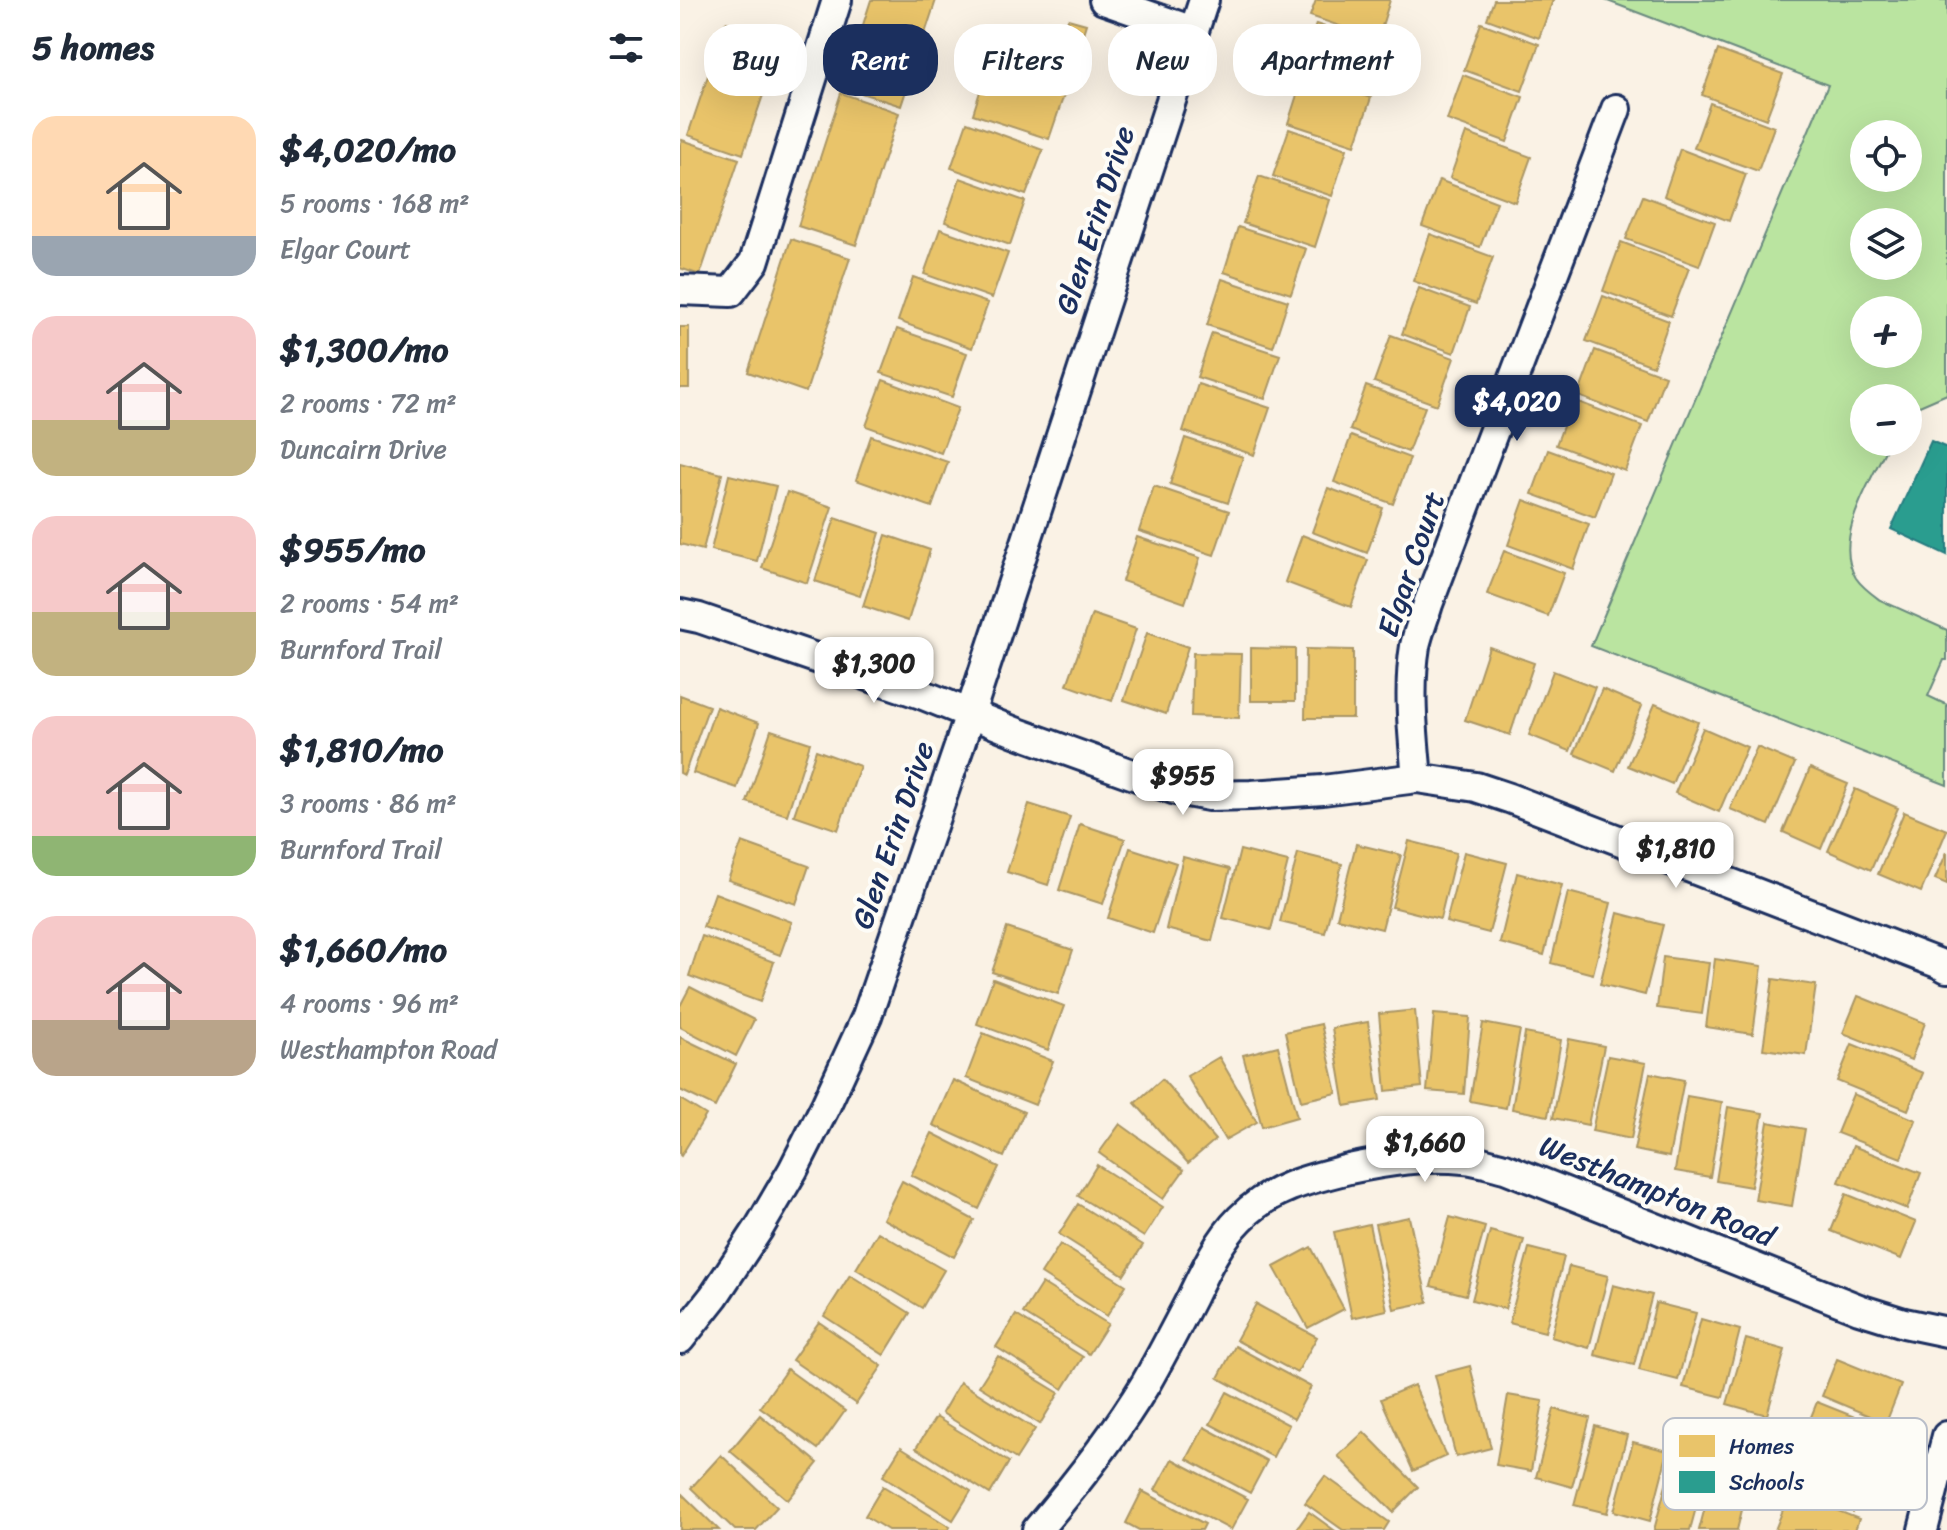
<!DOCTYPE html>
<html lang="en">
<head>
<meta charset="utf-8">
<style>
  :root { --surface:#fff; --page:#f6f6f7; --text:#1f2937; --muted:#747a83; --accent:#1b2f5e }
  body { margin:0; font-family:Sriracha,sans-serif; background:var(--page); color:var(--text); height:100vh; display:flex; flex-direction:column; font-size:30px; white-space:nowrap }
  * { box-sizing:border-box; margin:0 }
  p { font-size:26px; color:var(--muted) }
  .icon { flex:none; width:44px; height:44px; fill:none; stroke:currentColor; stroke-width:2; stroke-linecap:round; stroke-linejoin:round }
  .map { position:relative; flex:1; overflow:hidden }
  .sheet { display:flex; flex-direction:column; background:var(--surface); width:680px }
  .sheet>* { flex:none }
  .banner { position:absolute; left:24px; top:24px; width:760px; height:72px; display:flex; gap:16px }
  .buttons { position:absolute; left:1170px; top:120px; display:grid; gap:16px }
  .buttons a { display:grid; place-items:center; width:72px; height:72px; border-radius:50%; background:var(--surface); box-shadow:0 8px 32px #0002; font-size:40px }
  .price { position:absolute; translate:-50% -68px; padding:0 18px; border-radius:16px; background:#fff; color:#222; font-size:26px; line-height:52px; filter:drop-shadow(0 2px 4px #0008) }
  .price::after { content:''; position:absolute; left:50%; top:48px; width:24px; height:18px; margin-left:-12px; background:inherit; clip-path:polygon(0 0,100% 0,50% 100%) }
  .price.active { background:var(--accent); color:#fff }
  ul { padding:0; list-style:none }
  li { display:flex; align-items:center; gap:24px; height:200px; padding:0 32px }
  li span { display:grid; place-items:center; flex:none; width:224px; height:160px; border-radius:24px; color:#555 }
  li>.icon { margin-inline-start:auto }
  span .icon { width:96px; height:96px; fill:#fffc; stroke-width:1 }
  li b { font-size:34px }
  h2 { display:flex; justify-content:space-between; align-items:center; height:96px; padding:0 32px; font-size:34px }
  .pill { padding:0 28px; border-radius:32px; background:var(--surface); box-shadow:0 8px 32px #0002; font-size:28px; line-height:72px }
  .pill.active { background:var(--accent); color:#fff }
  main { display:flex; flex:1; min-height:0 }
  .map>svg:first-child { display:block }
  .green { fill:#bae4a0; stroke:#6a8a7f; stroke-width:2; fill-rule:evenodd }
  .homes { fill:#e9c46a; stroke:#ab9766; stroke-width:2 }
  .schools { fill:#2a9d8f; stroke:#267c80; stroke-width:2 }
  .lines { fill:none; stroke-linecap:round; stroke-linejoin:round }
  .minor-casing { stroke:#1b2f5e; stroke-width:34 }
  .minor { stroke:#fdfcf7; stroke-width:28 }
  .labels { text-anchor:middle; stroke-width:8; stroke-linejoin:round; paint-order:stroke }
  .street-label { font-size:30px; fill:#1b2f5e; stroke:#fdfcf7 }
  .key { fill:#fdfcf7; stroke:#b9bec9; stroke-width:2 }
  .key-label { font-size:22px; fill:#1b2f5e }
</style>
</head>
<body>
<main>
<section class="sheet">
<h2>5 homes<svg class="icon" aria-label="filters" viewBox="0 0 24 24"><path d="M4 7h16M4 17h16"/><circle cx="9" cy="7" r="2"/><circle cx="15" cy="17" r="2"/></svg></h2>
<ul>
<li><span style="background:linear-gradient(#ffd9b3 75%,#9aa5b1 0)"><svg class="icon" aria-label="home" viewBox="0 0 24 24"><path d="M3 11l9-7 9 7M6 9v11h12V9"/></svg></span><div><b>$4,020/mo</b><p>5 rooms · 168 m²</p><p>Elgar Court</p></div></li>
<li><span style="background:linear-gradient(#f6c9c9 65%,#c2b280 0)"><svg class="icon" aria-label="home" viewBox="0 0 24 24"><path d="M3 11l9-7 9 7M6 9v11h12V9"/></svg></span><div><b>$1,300/mo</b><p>2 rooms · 72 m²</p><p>Duncairn Drive</p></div></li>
<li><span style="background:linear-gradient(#f6c9c9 60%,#c2b280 0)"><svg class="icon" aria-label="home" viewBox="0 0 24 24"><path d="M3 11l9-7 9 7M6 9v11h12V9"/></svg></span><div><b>$955/mo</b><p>2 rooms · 54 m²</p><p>Burnford Trail</p></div></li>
<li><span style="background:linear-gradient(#f6c9c9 75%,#8fb573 0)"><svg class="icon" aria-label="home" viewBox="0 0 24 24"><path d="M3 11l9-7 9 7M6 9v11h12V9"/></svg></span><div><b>$1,810/mo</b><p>3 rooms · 86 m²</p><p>Burnford Trail</p></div></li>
<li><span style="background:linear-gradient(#f6c9c9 65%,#b9a48a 0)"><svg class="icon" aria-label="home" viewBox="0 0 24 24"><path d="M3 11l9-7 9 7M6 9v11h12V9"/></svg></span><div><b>$1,660/mo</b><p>4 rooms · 96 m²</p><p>Westhampton Road</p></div></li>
</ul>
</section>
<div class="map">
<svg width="1267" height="1530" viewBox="0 0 1267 1530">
  <rect width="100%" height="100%" fill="#faf2e5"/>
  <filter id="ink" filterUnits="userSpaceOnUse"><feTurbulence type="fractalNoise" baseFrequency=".0125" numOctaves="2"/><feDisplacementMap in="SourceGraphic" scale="16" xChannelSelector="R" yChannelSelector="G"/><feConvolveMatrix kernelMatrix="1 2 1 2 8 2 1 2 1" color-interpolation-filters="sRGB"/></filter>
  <g filter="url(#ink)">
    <path class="green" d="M925 0H1267V394L1228 411V398H1184V442H1206L1207 447C1190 482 1152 540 1176 578 1182 587 1192 594 1200 600L1267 630V660H1264L1248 696 1267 705V785L911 646 1148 85ZM1228 134V178H1184V134ZM1228 222V266H1184V222ZM1184 310H1228V354H1184Z"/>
    <path class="homes" d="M191 0H256L221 106 163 87Z
      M636 0H710L698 39 630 16Z
      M814 0H873L859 38 807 19Z
      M388 19 406 24 400 43 383 38Z
      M46 22 101 42 63 154 8 135Z
      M801 23 859 44 842 91 784 70Z
      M636 24 708 48 693 93 621 69Z
      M1038 50 1103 74 1086 119 1022 95Z
      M307 69 384 95 369 139 293 114Z
      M783 75 843 97 827 142 767 120Z
      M623 76 691 98 675 145 608 123Z
      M161 93 219 113 176 245 118 226Z
      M1030 103 1094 127 1078 171 1014 148Z
      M287 122 363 150 346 195 271 168Z
      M609 129 667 149 652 196 593 176Z
      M786 133 851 157 835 202 770 178Z
      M2 140 59 159 20 275 0 268V145Z
      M1000 149 1066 174 1049 221 984 196Z
      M579 176 650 200 635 247 563 223Z
      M280 178 345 201 330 245 265 222Z
      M759 180 817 202 800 247 742 226Z
      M963 196 1035 222 1019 266 946 239Z
      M558 227 626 249 611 294 544 272Z
      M260 229 328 253 312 298 244 274Z
      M750 234 813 257 796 304 733 281Z
      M111 239 170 258 126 392 68 372Z
      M941 242 1009 268 991 316 923 291Z
      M233 277 308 303 292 348 218 321Z
      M542 279 608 301 593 347 527 325Z
      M739 288 790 307 774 353 722 334Z
      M923 296 989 321 973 366 906 341Z
      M0 327H9V388H0Z
      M217 329 287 353 272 397 201 373Z
      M532 333 600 355 585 399 517 377Z
      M711 335 774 358 757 405 694 382Z
      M915 350 985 376 968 422 898 396Z
      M203 380 278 408 261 453 186 426Z
      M518 384 590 408 574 455 503 431Z
      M686 386 745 407 728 452 670 430Z
      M893 400 962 426 945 471 876 445Z
      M191 436 268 462 252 507 176 480Z
      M671 436 730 458 713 504 654 482Z
      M505 438 563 457 548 503 490 484Z
      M868 450 931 473 915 517 852 494Z
      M0 463 42 474 23 550 0 544Z
      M49 475 96 486 77 561 31 550Z
      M474 486 549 511 534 555 459 531Z
      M648 488 703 508 687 553 632 532Z
      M107 492 152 507 127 583 82 568Z
      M844 500 909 524 893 569 828 545Z
      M155 518 200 533 180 596 135 581Z
      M206 535 250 550 228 621 183 606Z
      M622 535 688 560 671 607 605 582Z
      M457 537 520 558 505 603 442 581Z
      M824 551 884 573 868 616 807 594Z
      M412 614 456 629 432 701 387 685Z
      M467 633 508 647 486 714 444 700Z
      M809 647 854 663 830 735 785 720Z
      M571 648 615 649V701H571Z
      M626 649 673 650V718H625Z
      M513 653 561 654 559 718 511 716Z
      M873 671 915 687 890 751 849 735Z
      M922 689 962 706 935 771 894 754Z
      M0 695 29 706 4 775 0 773Z
      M975 704 1018 722 992 784 948 766Z
      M36 707 79 723 57 788 13 773Z
      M1023 728 1067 747 1039 812 995 793Z
      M91 730 130 743 107 815 67 802Z
      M1077 747 1115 763 1089 825 1050 809Z
      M136 750 180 766 158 830 114 815Z
      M1130 768 1168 784 1141 849 1103 832Z
      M1175 789 1218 808 1191 870 1148 851Z
      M349 804 390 817 368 885 327 872Z
      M1224 812 1267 830 1241 892 1198 874Z
      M400 824 445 839 423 904 379 890Z
      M729 841 776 853 760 919 712 907Z
      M62 842 129 866 116 904 48 880Z
      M676 844 721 855 702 929 657 918Z
      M450 848 496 863 473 933 428 918Z
      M560 850 608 862 591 930 543 918Z
      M784 852 827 863 809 933 766 922Z
      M1267 852V884L1255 879Z
      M618 853 662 864 645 933 600 922Z
      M503 857 550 869 532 941 486 929Z
      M837 873 882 885 864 955 820 943Z
      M888 892 931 903 913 974 871 963Z
      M35 893 112 922 100 955 23 927Z
      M938 913 983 925 965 995 920 984Z
      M327 928 393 950 378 994 312 972Z
      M22 936 94 962 80 1002 9 976Z
      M983 957 1029 963 1022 1014 977 1008Z
      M1035 959 1082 966 1073 1034 1026 1027Z
      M313 979 384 1006 368 1050 297 1024Z
      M1093 979 1136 985 1126 1055 1083 1049Z
      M10 987 74 1020 56 1056 0 1027V1006Z
      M1178 996 1245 1023 1231 1060 1163 1033Z
      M735 1010 742 1087 706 1091 699 1014Z
      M754 1014 790 1017 784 1094 747 1091Z
      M688 1022 700 1100 665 1106 652 1028Z
      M803 1023 840 1030 826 1108 790 1101Z
      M641 1024 657 1093 621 1101 605 1032Z
      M303 1033 373 1061 355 1105 286 1078Z
      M845 1033 881 1040 868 1116 832 1109Z
      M0 1037 56 1064 35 1107 0 1090Z
      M889 1039 924 1046 908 1125 873 1118Z
      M1172 1044 1243 1073 1228 1110 1157 1081Z
      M598 1046 617 1117 582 1127 563 1055Z
      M928 1056 966 1063 951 1139 912 1131Z
      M539 1057 577 1122 545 1140 507 1076Z
      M970 1073 1004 1080 989 1157 954 1150Z
      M482 1079 535 1140 508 1163 455 1103Z
      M273 1080 344 1112 324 1157 253 1125Z
      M1173 1094 1236 1120 1221 1158 1157 1133Z
      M1007 1096 1042 1102 1030 1177 995 1171Z
      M0 1099 26 1115 1 1156 0 1155Z
      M1048 1107 1083 1113 1071 1187 1036 1181Z
      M1088 1122 1125 1129 1112 1206 1075 1200Z
      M440 1124 504 1170 483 1199 419 1153Z
      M252 1133 319 1167 299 1209 231 1175Z
      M1173 1146 1241 1173 1227 1209 1159 1182Z
      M417 1165 483 1207 464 1237 398 1196Z
      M222 1181 294 1220 274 1257 203 1219Z
      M1166 1194 1236 1222 1221 1259 1151 1231Z
      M398 1204 463 1245 444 1275 379 1234Z
      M729 1217 748 1302 714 1309 695 1224Z
      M770 1217 805 1227 786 1295 751 1286Z
      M689 1224 707 1310 672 1318 654 1232Z
      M810 1231 844 1240 825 1309 792 1300Z
      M198 1232 264 1270 242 1308 176 1269Z
      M380 1244 446 1285 427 1316 361 1274Z
      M631 1247 664 1309 628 1328 594 1267Z
      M849 1248 884 1257 865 1332 829 1323Z
      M889 1266 928 1276 909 1348 871 1337Z
      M170 1275 230 1313 204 1355 144 1316Z
      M362 1283 428 1324 409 1354 343 1313Z
      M933 1285 972 1295 954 1365 915 1355Z
      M976 1303 1016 1313 998 1380 959 1370Z
      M576 1304 637 1337 617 1373 556 1340Z
      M336 1315 403 1357 383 1389 316 1347Z
      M1021 1319 1060 1330 1043 1397 1003 1387Z
      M139 1322 202 1366 176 1404 112 1360Z
      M1066 1339 1105 1350 1087 1415 1047 1404Z
      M555 1346 631 1387 614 1419 538 1378Z
      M318 1356 379 1393 360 1424 299 1386Z
      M1157 1359 1221 1385 1206 1423 1142 1396Z
      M790 1366 811 1448 776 1457 755 1375Z
      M107 1369 165 1411 138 1449 80 1407Z
      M280 1382 355 1429 336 1459 262 1413Z
      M734 1385 766 1456 733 1471 701 1399Z
      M547 1392 609 1425 593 1457 530 1424Z
      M828 1395 863 1401 851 1471 816 1465Z
      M1137 1402 1190 1423 1176 1461 1122 1439Z
      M874 1409 910 1418 892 1487 856 1477Z
      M80 1415 138 1463 108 1500 50 1451Z
      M256 1417 329 1462 310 1494 236 1448Z
      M915 1426 947 1435 927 1513 894 1505Z
      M524 1427 587 1461 570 1493 507 1459Z
      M684 1432 738 1487 713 1512 658 1456Z
      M953 1442 988 1451 970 1521 934 1511Z
      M1120 1446 1189 1473 1173 1512 1104 1485Z
      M221 1447 291 1491 273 1520 203 1476Z
      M41 1455 97 1507 76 1530H55L11 1488Z
      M492 1459 568 1499 551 1530 475 1490Z
      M993 1459 1027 1467 1010 1530H974Z
      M645 1476 709 1522 704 1530H663L625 1503Z
      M1032 1481 1067 1490 1057 1530H1019Z
      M203 1486 270 1527 268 1530H208L185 1516Z
      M462 1491 525 1524 522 1530H459L446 1523Z
      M1110 1492 1179 1519 1175 1530H1095Z
      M1 1493 39 1530H0Z
      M629 1512 654 1530H616Z"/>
    <path class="schools" d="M1251 441 1267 448V555L1211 529Z"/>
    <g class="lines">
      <g class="minor-casing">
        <path id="minor" d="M424 0 513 31
          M0 290 51 292 74 262 157 0
          M0 614 19 618 241 694 335 732 496 790 529 796 571 795 643 790 737 778 796 787 829 798 1260 964 1267 968
          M737 778C733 735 728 689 735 646 738 632 744 618 748 604L936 109
          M0 1339 34 1296 79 1228 113 1170 145 1107 187 1016 278 750 524 0
          M357 1530C396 1484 435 1435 466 1383 482 1355 497 1326 512 1297 525 1270 539 1240 560 1219 590 1188 628 1179 669 1169 708 1161 743 1155 784 1159 798 1160 812 1165 825 1168L1179 1309 1224 1323 1267 1332
          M1243 1530 1267 1436"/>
      </g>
      <use href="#minor" class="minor"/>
    </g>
  </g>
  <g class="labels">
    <g class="street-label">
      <text transform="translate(415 220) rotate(-72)" y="10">Glen Erin Drive</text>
      <text transform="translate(731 564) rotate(-71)" y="10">Elgar Court</text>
      <text transform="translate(213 835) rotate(-71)" y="10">Glen Erin Drive</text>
      <text transform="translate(977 1191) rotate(22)" y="10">Westhampton Road</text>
    </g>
  </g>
  <rect x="983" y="1418" width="264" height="92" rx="12" class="key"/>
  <rect x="999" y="1435" width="36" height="22" fill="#e9c46a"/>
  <rect x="999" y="1471" width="36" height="22" fill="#2a9d8f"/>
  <g class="key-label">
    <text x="1049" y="1454">Homes</text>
    <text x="1049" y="1490">Schools</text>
  </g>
</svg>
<div class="buttons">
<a><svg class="icon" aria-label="locate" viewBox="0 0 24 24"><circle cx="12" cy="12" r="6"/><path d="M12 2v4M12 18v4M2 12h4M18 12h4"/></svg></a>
<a><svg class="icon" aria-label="layers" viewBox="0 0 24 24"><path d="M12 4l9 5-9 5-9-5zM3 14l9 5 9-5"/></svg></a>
<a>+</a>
<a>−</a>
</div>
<b class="price active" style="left:837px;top:443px">$4,020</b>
<b class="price" style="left:194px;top:705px">$1,300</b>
<b class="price" style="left:503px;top:817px">$955</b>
<b class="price" style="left:996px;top:890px">$1,810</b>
<b class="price" style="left:745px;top:1184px">$1,660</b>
<div class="banner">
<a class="pill">Buy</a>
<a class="pill active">Rent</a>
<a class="pill">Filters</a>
<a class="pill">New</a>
<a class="pill">Apartment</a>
</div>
</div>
</main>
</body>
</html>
